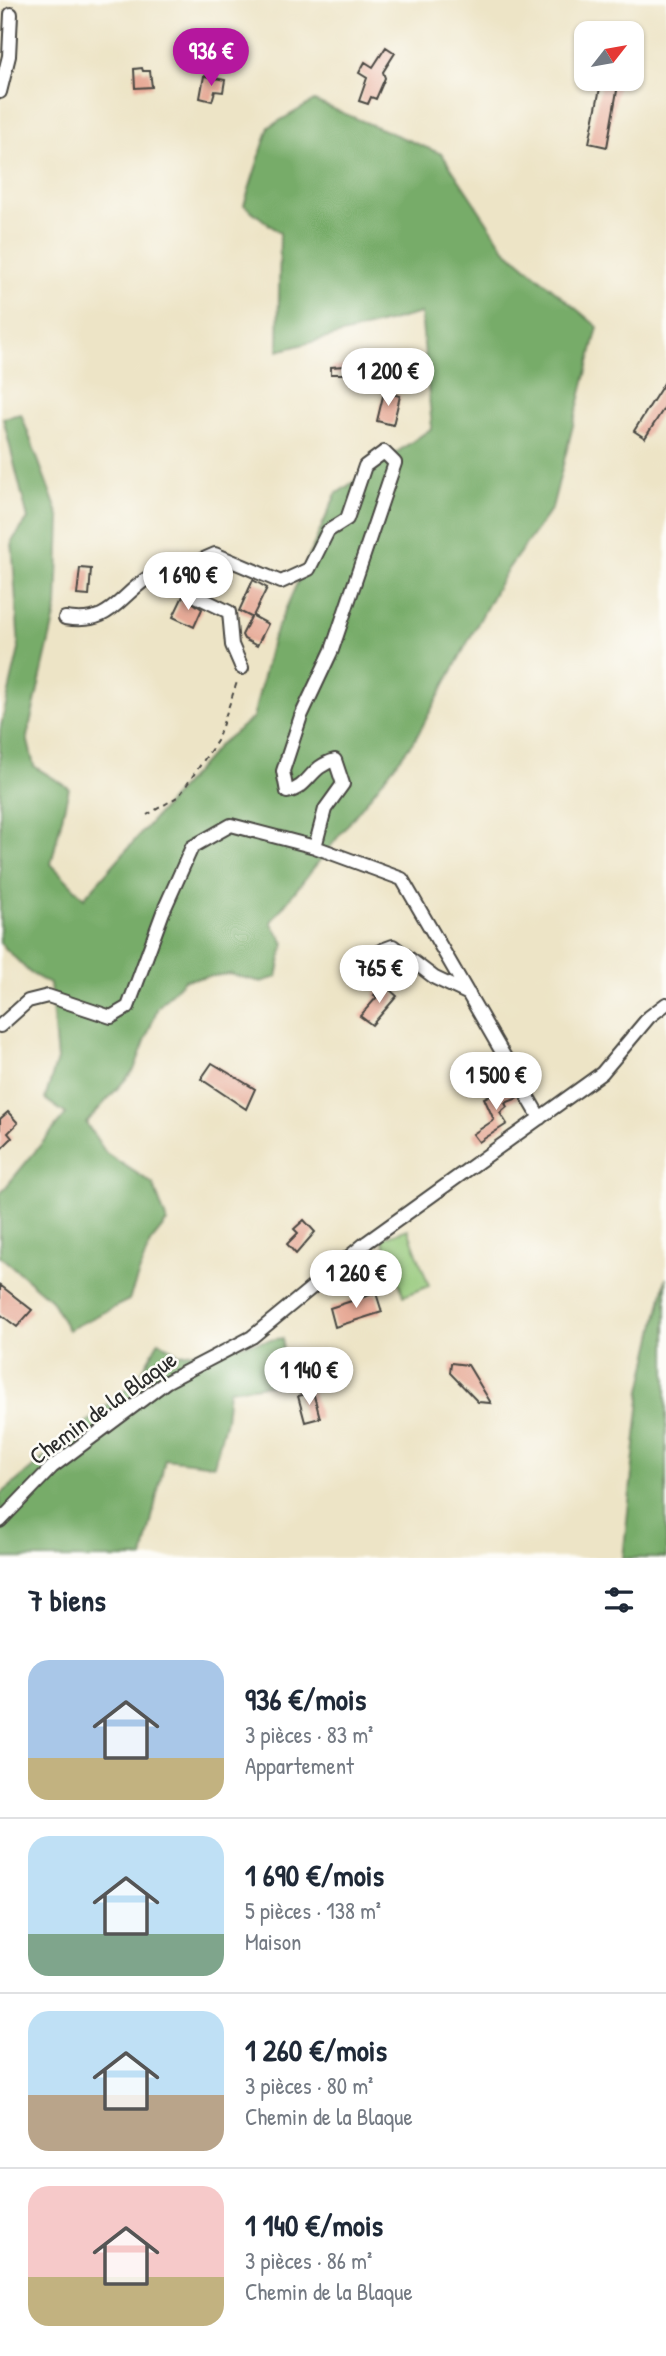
<!DOCTYPE html>
<html lang="fr">
<head>
<meta charset="utf-8">
<style>
  :root { --surface:#fff; --page:#f2f2f3; --text:#1f2937; --muted:#747a83; --line:#e0e1e3; --accent:#b5179e }
  body { margin:0; font-family:"Patrick Hand",sans-serif; background:var(--page); color:var(--text); height:100vh; display:flex; flex-direction:column; font-size:26px; white-space:nowrap }
  * { box-sizing:border-box; margin:0 }
  p { font-size:23px; color:var(--muted) }
  .icon { flex:none; width:38px; height:38px; fill:none; stroke:currentColor; stroke-width:2; stroke-linecap:round; stroke-linejoin:round }
  .map { position:relative; height:1558px; overflow:hidden }
  .panel { display:flex; flex-direction:column; background:var(--surface); flex:1 }
  .panel>* { flex:none }
  .needle { width:46px; rotate:59deg }
  .fabs { position:absolute; left:574px; top:21px; display:grid; gap:14px }
  .fabs a { display:grid; place-items:center; width:70px; height:70px; border-radius:14px; background:var(--surface); box-shadow:0 2px 5px #0004; font-size:35px }
  .price { position:absolute; translate:-50% -60px; padding:0 16px; border-radius:24px; background:#fff; color:#222; font-size:23px; line-height:46px; filter:drop-shadow(0 2px 4px #0008) }
  .price::after { content:''; position:absolute; left:50%; top:42px; width:21px; height:16px; margin-left:-10px; background:inherit; clip-path:polygon(0 0,100% 0,50% 100%) }
  .price.selected { background:var(--accent); color:#fff }
  ul { padding:0; list-style:none }
  li { display:flex; align-items:center; gap:21px; height:175px; padding:0 28px }
  li+li { border-top:2px solid var(--line) }
  li span { display:grid; place-items:center; flex:none; width:196px; height:140px; border-radius:21px; color:#555 }
  li>.icon { margin-inline-start:auto }
  span .icon { width:84px; height:84px; fill:#fffc; stroke-width:1 }
  li b { font-size:30px }
  h2 { display:flex; justify-content:space-between; align-items:center; height:84px; padding:0 28px; font-size:30px }
  .map>svg:first-child { display:block }
  .green { fill:#94c879; stroke:#607a52; stroke-width:2 }
  .forest { fill:#77ac69; stroke:#516c4a; stroke-width:2 }
  .building { fill:#e7ab98 }
  .lines { fill:none; stroke-linecap:round; stroke-linejoin:round }
  .minor-casing { stroke:#484742; stroke-width:16 }
  .path { stroke:#484742; stroke-width:2; stroke-dasharray:5 5; stroke-linecap:butt }
  .minor { stroke:#fff; stroke-width:12 }
  .labels { text-anchor:middle; stroke-width:5; stroke-linejoin:round; paint-order:stroke }
  .street-label { font-size:24px; fill:#2b2b2b; stroke:#fdfcf7 }
</style>
</head>
<body>
<div class="map">
<svg width="666" height="1558" viewBox="0 0 666 1558">
  <rect width="100%" height="100%" fill="#fdfcf7"/>
  <filter id="ink" filterUnits="userSpaceOnUse"><feTurbulence type="fractalNoise" baseFrequency=".0143" numOctaves="2"/><feDisplacementMap in="SourceGraphic" scale="14" xChannelSelector="R" yChannelSelector="G"/><feConvolveMatrix kernelMatrix="1 2 1 2 8 2 1 2 1" color-interpolation-filters="sRGB"/></filter>
  <filter id="wash" filterUnits="userSpaceOnUse"><feTurbulence type="fractalNoise" baseFrequency=".00686" numOctaves="4" result="noise"/><feDisplacementMap in="SourceGraphic" scale="28" xChannelSelector="R" yChannelSelector="G"/><feGaussianBlur stdDeviation="1.57" result="paint"/><feColorMatrix in="noise" values="0 0 0 0 0 0 0 0 0 0 0 0 0 0 0 0 0 1.4 0 .05"/><feComposite in="paint" operator="in"/></filter>
  <g filter="url(#wash)">
    <rect width="100%" height="100%" fill="#ede4c6"/>
    <path class="green" d="M408 1229 429 1286 404 1296 382 1238Z"/>
    <path class="forest" d="M314 101 442 154 505 249 598 327 552 508 505 573 416 738 271 922 284 943 277 977 261 982 229 974 184 980 158 1007 134 1070 86 1123 106 1153 153 1184 167 1222 150 1243 129 1300 68 1330 51 1300 0 1256V1194L66 1114 45 1099 57 1060 50 984 30 973 0 943V730L19 649 12 541 28 519 3 418 21 414 60 519 57 607 27 737 34 766 69 788 51 864 84 898 219 745 253 718 272 640 336 494 432 428 421 313 278 351 280 233 244 205 269 127Z
      M666 1278V1558H623L641 1390Z
      M283 1338 281 1383 229 1390 226 1419 214 1465 165 1459 143 1558H0V1495L137 1380 159 1341 180 1354Z"/>
    <g id="blocks">
      <path class="building" d="M386 47 395 53 383 72 385 78 376 99 371 97 368 104 359 101 367 78 359 73 365 62 373 67Z
        M142 68 143 71H150L152 87 135 88 134 69Z
        M204 76 225 80 223 92 215 91 212 101 200 98Z
        M601 83 618 85 607 147 589 143Z
        M358 365V374H331V367Z
        M666 380V405L645 438 634 431Z
        M384 392 400 396 393 425 377 421Z
        M80 568 91 569 89 596 77 595Z
        M253 580 267 588 253 616 268 624 257 646 244 639 242 635 251 617 239 611Z
        M183 596 202 609 194 627 173 617Z
        M383 984 397 996 372 1025 360 1016 377 997 374 995Z
        M212 1063 255 1089 246 1109 201 1079Z
        M510 1085 518 1098 505 1103 507 1107 500 1113 507 1124 479 1142 473 1134 494 1120 484 1098Z
        M8 1112 18 1123 8 1133 12 1138 0 1150V1119Z
        M304 1220 315 1232 296 1254 287 1244 298 1233 294 1229Z
        M0 1285 32 1310 17 1327 0 1314Z
        M376 1293 382 1312 335 1327 330 1308Z
        M451 1363 468 1365 491 1403 478 1402 450 1373Z
        M313 1392 320 1418 305 1422 298 1396Z"/>
    </g>
  </g>
  <g filter="url(#ink)">
    <use href="#blocks" fill-opacity="0" stroke="#484742" stroke-width="2"/>
    <g class="lines">
      <g class="minor-casing">
        <path id="minor" d="M0 92 9 56 11 14
          M65 618C111 625 115 600 149 577L186 585
          M242 668 232 645 229 612 194 595 186 585 199 561 215 554 281 582 309 569 328 531 347 519 365 466 384 452 395 463 332 650 301 716 283 771 287 792C310 787 309 767 335 760L343 784 325 809 315 847 402 879 540 1118
          M364 972 382 950 393 946 435 978 469 994
          M0 1026 28 1001 48 996 111 1017 128 1007 163 912 192 847 231 825 315 847
          M0 1521 52 1467 166 1382 252 1337 367 1242 602 1073 649 1017 666 1004"/>
      </g>
      <path class="path" d="M147 815 179 796 217 741 238 679"/>
      <use href="#minor" class="minor"/>
    </g>
  </g>
  <g class="labels">
    <g class="street-label">
      <text transform="translate(103 1408) rotate(-36)" y="8">Chemin de la Blaque</text>
    </g>
  </g>
</svg>
<div class="fabs">
<a><svg class="needle" viewBox="-14 -14 28 28"><path d="M0-13l5 13h-10z" fill="#e53935"/><path d="M0 13l5-13h-10z" fill="#747a83"/></svg></a>
</div>
<b class="price selected" style="left:211px;top:88px">936 €</b>
<b class="price" style="left:388px;top:408px">1 200 €</b>
<b class="price" style="left:188px;top:612px">1 690 €</b>
<b class="price" style="left:379px;top:1005px">765 €</b>
<b class="price" style="left:496px;top:1112px">1 500 €</b>
<b class="price" style="left:356px;top:1310px">1 260 €</b>
<b class="price" style="left:309px;top:1407px">1 140 €</b>
</div>
<section class="panel">
<h2>7 biens<svg class="icon" aria-label="filters" viewBox="0 0 24 24"><path d="M4 7h16M4 17h16"/><circle cx="9" cy="7" r="2"/><circle cx="15" cy="17" r="2"/></svg></h2>
<ul>
<li><span style="background:linear-gradient(#a9c7e8 70%,#c2b280 0)"><svg class="icon" aria-label="home" viewBox="0 0 24 24"><path d="M3 11l9-7 9 7M6 9v11h12V9"/></svg></span><div><b>936 €/mois</b><p>3 pièces · 83 m²</p><p>Appartement</p></div></li>
<li><span style="background:linear-gradient(#bfe0f5 70%,#7fa58c 0)"><svg class="icon" aria-label="home" viewBox="0 0 24 24"><path d="M3 11l9-7 9 7M6 9v11h12V9"/></svg></span><div><b>1 690 €/mois</b><p>5 pièces · 138 m²</p><p>Maison</p></div></li>
<li><span style="background:linear-gradient(#bfe0f5 60%,#b9a48a 0)"><svg class="icon" aria-label="home" viewBox="0 0 24 24"><path d="M3 11l9-7 9 7M6 9v11h12V9"/></svg></span><div><b>1 260 €/mois</b><p>3 pièces · 80 m²</p><p>Chemin de la Blaque</p></div></li>
<li><span style="background:linear-gradient(#f6c9c9 65%,#c2b280 0)"><svg class="icon" aria-label="home" viewBox="0 0 24 24"><path d="M3 11l9-7 9 7M6 9v11h12V9"/></svg></span><div><b>1 140 €/mois</b><p>3 pièces · 86 m²</p><p>Chemin de la Blaque</p></div></li>
</ul>
</section>
</body>
</html>
